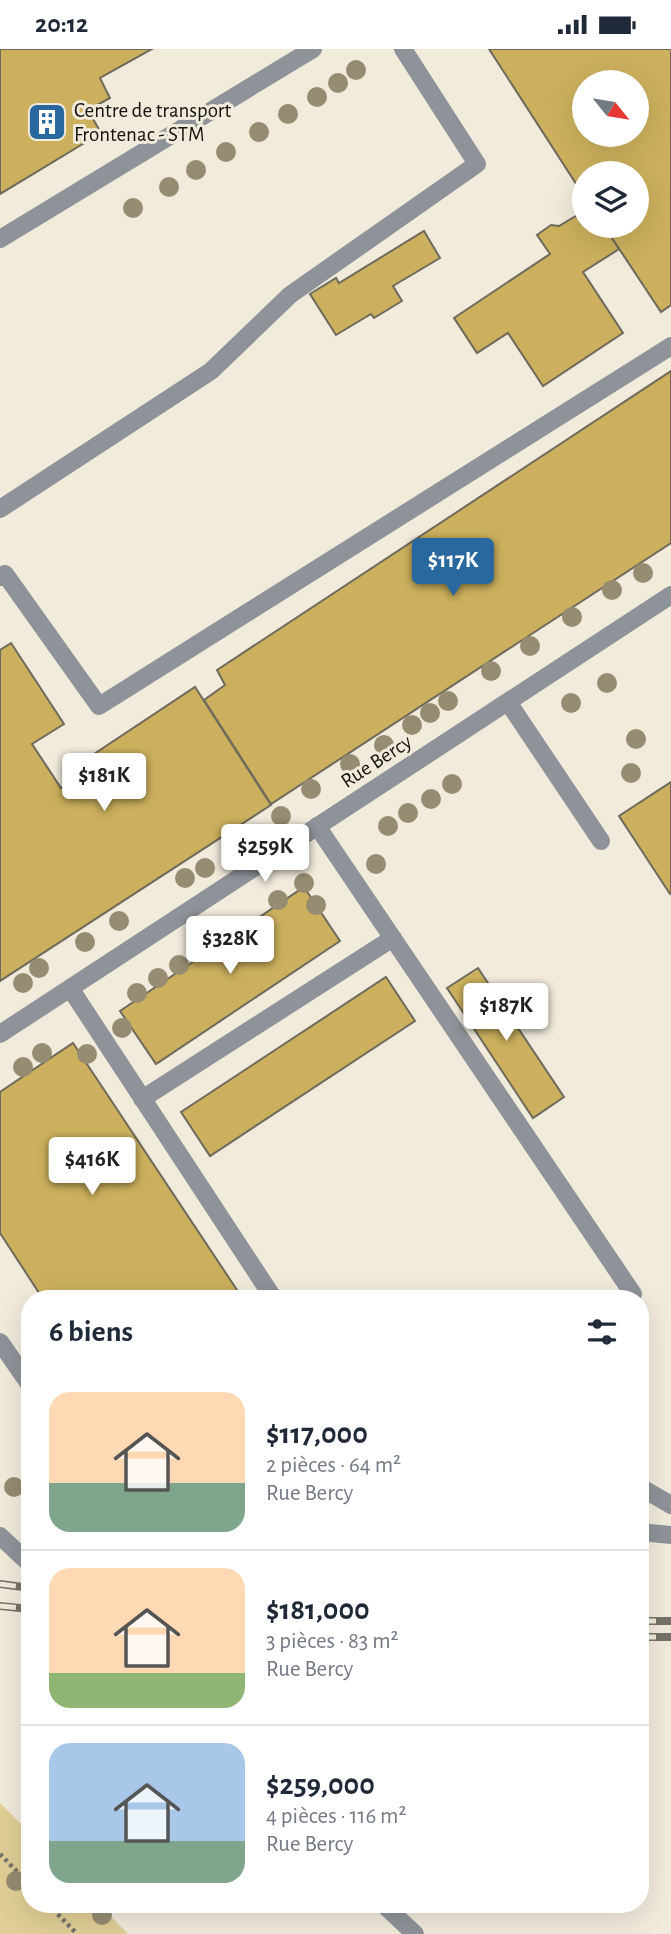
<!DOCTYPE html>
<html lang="fr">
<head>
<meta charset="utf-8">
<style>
  :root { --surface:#fff; --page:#f6f6f7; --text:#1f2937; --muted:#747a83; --line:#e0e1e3; --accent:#29689e }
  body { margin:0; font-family:"Alegreya Sans",sans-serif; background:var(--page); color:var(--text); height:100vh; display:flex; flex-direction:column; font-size:26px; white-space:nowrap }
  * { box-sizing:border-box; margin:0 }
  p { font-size:23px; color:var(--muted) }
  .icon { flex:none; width:38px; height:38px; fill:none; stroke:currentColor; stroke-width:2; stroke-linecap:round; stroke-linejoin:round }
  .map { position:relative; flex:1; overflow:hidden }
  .side { position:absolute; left:21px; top:1241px; width:628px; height:623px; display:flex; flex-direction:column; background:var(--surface); border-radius:28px; box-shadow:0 7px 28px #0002 }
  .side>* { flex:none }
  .needle { width:46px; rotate:120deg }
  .fabs { position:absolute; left:572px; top:21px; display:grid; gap:14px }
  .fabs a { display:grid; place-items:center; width:77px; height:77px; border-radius:50%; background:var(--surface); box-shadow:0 7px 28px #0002; font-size:35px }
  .price { position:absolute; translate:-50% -60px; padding:0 16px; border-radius:7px; background:#fff; color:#222; font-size:23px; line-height:46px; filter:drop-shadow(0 2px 4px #0008) }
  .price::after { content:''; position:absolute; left:50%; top:42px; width:21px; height:16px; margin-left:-10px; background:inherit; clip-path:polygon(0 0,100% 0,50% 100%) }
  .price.current { background:var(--accent); color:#fff }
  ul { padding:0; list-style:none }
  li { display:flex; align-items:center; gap:21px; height:175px; padding:0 28px }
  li+li { border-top:2px solid var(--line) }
  li span { display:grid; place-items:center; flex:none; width:196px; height:140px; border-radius:21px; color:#555 }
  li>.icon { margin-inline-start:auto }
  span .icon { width:84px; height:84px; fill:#fffc; stroke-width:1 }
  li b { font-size:30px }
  h2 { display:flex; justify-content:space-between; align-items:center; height:84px; padding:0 28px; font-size:30px }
  .status { display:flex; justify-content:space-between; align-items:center; height:49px; padding:0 35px; background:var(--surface); direction:ltr }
  .status svg { height:19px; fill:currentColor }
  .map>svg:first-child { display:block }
  .green { fill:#e1ce96 }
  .building { fill:#ccb05d; stroke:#6e6a5c; stroke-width:2; fill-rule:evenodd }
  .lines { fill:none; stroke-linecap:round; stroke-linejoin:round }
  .path { stroke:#79756c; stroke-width:4.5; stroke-dasharray:3.5 3.5; stroke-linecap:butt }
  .minor { stroke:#8d9398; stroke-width:18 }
  .rail-casing { stroke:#757268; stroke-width:8 }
  .rail { stroke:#f1ebdc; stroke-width:5; stroke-dasharray:16; stroke-linecap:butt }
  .tree { fill:#958c71 }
  .labels { text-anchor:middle; stroke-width:6; stroke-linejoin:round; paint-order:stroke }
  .poi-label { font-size:21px; fill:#16140f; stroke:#f1ebdc; text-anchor:start }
  .street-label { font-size:21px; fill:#16140f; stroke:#f1ebdc }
</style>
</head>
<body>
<div class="status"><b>20:12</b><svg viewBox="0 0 49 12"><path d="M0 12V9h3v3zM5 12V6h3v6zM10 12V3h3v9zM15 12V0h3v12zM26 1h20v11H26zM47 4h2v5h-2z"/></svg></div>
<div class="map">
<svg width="671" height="1885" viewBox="0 0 671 1885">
  <rect width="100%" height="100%" fill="#f1ebdc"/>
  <path class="green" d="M0 1754 30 1784V1855H99L128 1885H0Z"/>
  <path class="building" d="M0 0H152L100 29 110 49 88 61 101 84 0 145Z
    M489 0H671V256L661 263 604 177H637V124H584V147ZM584 33H637V86H584Z
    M579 165 584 166V177H604L619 200 583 223 623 284 543 337 508 284 477 304 454 269 550 205 537 186 551 176 559 177Z
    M424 182 440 209 393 237 402 252 374 269 371 265 336 286 310 245 336 229 339 234Z
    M671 322V494L271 755 204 651 225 636 217 621Z
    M11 594 64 675 32 695 61 739 90 719 85 711 195 638 271 756 0 932V601Z
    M671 733V844L670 845 619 767Z
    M304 838 340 892 156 1015 120 962Z
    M478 919 564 1048 533 1069 447 939Z
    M386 928 415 972 210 1107 181 1063Z
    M73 994 243 1250H43L0 1184V1043Z"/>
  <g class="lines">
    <path class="path" d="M0 1805 30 1836
      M48 1855 77 1885"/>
    <path class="minor" d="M0 190 313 0
      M0 460 211 322 290 246 477 115 403 0
      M0 528 5 525 99 657 671 297
      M508 653 601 792
      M317 777 633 1245 626 1250
      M70 939 274 1250
      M0 985 671 546
      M142 1050 393 889
      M0 1293 30 1336
      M640 1438 671 1456
      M640 1483 671 1486
      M0 1487 30 1515
      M383 1855 415 1885"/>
    <g class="rail-casing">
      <path id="rail" d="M0 1535 30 1539
        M0 1557 30 1560
        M640 1572H671
        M640 1588H671"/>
    </g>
    <use href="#rail" class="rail"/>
  </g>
  <g class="tree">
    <circle cx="356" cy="21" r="10"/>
    <circle cx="338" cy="34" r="10"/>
    <circle cx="317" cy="48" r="10"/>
    <circle cx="288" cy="65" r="10"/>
    <circle cx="259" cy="83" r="10"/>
    <circle cx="226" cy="103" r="10"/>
    <circle cx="196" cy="121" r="10"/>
    <circle cx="169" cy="138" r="10"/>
    <circle cx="133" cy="159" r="10"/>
    <circle cx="643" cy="524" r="10"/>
    <circle cx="612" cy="541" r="10"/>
    <circle cx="572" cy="568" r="10"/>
    <circle cx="530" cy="597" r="10"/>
    <circle cx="491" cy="622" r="10"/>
    <circle cx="607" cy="634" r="10"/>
    <circle cx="448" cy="652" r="10"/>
    <circle cx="571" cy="654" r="10"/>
    <circle cx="430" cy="664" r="10"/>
    <circle cx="412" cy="676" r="10"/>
    <circle cx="636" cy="690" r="10"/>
    <circle cx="384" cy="696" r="10"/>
    <circle cx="350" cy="715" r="10"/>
    <circle cx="631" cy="724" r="10"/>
    <circle cx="452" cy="735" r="10"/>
    <circle cx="311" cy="740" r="10"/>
    <circle cx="431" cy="750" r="10"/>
    <circle cx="408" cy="764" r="10"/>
    <circle cx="281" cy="767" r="10"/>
    <circle cx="388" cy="777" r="10"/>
    <circle cx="250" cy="788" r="10"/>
    <circle cx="231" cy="798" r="10"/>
    <circle cx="376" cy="815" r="10"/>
    <circle cx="205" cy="819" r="10"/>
    <circle cx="185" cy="829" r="10"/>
    <circle cx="304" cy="834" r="10"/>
    <circle cx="278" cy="851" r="10"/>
    <circle cx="316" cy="856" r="10"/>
    <circle cx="119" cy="872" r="10"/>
    <circle cx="232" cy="883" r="10"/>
    <circle cx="85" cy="893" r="10"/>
    <circle cx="203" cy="901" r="10"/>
    <circle cx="179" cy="916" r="10"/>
    <circle cx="39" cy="919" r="10"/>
    <circle cx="158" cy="929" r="10"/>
    <circle cx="23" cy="934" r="10"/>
    <circle cx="137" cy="944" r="10"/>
    <circle cx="122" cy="979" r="10"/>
    <circle cx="42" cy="1004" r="10"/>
    <circle cx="87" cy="1005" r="10"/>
    <circle cx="23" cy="1018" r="10"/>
    <circle cx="14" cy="1438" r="10"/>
    <circle cx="16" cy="1832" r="10"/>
    <circle cx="102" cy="1866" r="10"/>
  </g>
  <defs>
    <g id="building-square" transform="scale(2.0125)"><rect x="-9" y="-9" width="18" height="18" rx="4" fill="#29689e" stroke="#f1ebdc"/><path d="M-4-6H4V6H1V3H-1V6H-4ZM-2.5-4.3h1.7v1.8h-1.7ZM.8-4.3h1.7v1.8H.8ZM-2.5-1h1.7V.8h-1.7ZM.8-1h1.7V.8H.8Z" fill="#fff"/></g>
  </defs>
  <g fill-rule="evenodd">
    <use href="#building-square" x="47" y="73"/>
  </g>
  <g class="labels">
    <g class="poi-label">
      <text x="74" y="68">Centre de transport<tspan x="74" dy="24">Frontenac - STM</tspan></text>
    </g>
    <g class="street-label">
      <text transform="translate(376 712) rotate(-33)" y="7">Rue Bercy</text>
    </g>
  </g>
</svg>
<div class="fabs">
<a><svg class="needle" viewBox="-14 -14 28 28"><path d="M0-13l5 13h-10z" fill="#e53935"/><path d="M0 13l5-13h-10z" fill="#747a83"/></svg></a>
<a><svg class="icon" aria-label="layers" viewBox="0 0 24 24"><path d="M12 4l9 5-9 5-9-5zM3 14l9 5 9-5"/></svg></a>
</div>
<b class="price current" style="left:453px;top:549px">$117K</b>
<b class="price" style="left:104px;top:764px">$181K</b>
<b class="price" style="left:265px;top:835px">$259K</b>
<b class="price" style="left:230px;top:927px">$328K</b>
<b class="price" style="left:506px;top:994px">$187K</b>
<b class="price" style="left:92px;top:1148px">$416K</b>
<section class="side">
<h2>6 biens<svg class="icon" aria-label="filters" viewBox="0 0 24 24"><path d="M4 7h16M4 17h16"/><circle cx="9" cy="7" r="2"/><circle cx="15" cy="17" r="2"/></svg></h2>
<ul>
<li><span style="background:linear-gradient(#ffd9b3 65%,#7fa58c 0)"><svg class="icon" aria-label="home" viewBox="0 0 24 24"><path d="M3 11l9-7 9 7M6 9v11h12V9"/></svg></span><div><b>$117,000</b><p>2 pièces · 64 m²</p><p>Rue Bercy</p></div></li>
<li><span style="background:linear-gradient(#ffd9b3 75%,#8fb573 0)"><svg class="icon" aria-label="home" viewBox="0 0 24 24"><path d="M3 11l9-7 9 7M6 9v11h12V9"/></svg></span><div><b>$181,000</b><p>3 pièces · 83 m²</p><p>Rue Bercy</p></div></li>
<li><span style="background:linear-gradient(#a9c7e8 70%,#7fa58c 0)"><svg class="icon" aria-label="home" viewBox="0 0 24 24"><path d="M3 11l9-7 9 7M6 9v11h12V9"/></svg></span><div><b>$259,000</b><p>4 pièces · 116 m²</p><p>Rue Bercy</p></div></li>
</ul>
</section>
</div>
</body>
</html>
